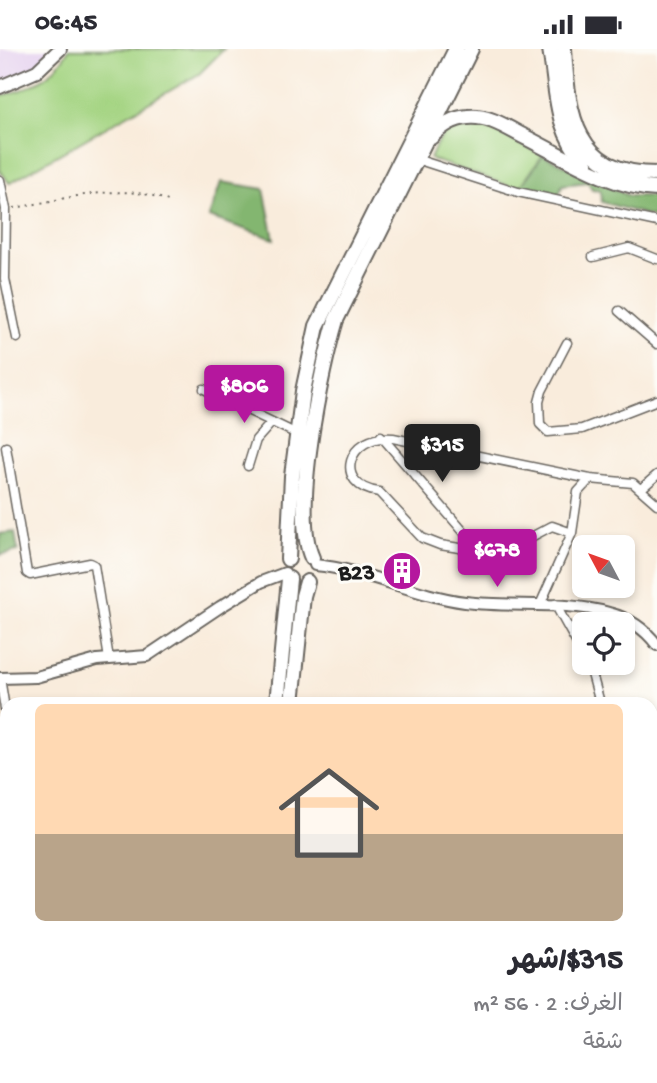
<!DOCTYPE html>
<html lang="ar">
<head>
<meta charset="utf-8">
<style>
  :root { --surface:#fff; --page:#f2f2f3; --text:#2b2b33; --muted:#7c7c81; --line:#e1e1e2; --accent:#b5179e }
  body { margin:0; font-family:"Gochi Hand","Playpen Sans Arabic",sans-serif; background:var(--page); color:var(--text); direction:rtl; height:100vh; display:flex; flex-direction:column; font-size:26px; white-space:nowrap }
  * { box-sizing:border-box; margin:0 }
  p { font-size:23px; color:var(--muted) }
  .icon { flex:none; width:38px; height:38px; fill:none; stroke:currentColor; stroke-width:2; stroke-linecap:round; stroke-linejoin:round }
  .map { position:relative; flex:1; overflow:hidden; direction:ltr }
  .details { position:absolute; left:0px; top:648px; width:658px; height:387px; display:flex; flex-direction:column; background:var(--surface); border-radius:21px 21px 0 0; box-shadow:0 4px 10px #0003; direction:rtl }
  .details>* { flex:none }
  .needle { width:46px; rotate:311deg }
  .controls { position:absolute; left:572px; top:486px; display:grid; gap:14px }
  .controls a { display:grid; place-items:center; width:63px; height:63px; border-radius:10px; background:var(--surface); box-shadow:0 4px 10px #0003; font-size:35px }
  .price { position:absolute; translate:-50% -60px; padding:0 16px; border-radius:7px; background:var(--accent); color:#fff; font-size:23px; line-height:46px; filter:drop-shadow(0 2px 4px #0008) }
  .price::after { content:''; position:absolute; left:50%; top:42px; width:21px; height:16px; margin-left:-10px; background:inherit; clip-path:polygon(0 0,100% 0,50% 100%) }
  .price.active { background:#222; color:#fff }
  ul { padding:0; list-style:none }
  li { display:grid; align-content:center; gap:14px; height:371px; padding:0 35px }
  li+li { border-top:2px solid var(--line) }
  li span { display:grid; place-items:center; height:217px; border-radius:10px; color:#555 }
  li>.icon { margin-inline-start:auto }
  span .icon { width:126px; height:126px; fill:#fffc; stroke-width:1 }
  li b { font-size:30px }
  .status { display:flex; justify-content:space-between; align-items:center; height:49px; padding:0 35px; background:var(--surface); direction:ltr }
  .status svg { height:19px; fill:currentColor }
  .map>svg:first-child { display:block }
  .built { fill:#e6d3f0 }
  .green { fill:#a4d482; stroke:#60784f; stroke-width:2 }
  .forest { fill:#83b670; stroke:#506946; stroke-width:2 }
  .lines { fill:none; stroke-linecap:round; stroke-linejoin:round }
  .service-casing { stroke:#69655f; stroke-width:8 }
  .minor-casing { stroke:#69655f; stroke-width:11 }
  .tertiary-casing { stroke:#69655f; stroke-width:14 }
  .secondary-casing { stroke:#69655f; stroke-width:16 }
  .trunk-casing { stroke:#69655f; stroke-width:18 }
  .path { stroke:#69655f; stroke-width:2; stroke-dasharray:2 5; stroke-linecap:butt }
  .service { stroke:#fff; stroke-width:4.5 }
  .minor { stroke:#fff; stroke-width:8 }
  .tertiary { stroke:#fff; stroke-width:10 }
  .secondary { stroke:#fff; stroke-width:12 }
  .trunk { stroke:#fff; stroke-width:14 }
  .labels { text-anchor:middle; stroke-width:6; stroke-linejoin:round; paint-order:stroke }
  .poi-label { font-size:24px; font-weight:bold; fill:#1c1c1c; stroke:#fdfcf7; text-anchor:end }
</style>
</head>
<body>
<div class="status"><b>06:45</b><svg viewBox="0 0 49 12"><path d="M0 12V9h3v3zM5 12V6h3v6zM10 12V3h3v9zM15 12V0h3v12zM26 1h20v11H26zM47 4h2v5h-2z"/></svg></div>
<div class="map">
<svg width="657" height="1034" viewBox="0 0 657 1034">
  <rect width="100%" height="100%" fill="#fdfcf7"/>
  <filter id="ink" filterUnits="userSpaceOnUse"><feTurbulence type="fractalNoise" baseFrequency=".0143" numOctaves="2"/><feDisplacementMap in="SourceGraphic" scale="14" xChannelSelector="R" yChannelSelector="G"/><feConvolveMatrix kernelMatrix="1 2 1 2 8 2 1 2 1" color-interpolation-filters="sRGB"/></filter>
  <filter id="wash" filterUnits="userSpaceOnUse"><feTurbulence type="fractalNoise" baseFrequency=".00686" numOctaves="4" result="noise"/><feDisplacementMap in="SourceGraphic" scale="28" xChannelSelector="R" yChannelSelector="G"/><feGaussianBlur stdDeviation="1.57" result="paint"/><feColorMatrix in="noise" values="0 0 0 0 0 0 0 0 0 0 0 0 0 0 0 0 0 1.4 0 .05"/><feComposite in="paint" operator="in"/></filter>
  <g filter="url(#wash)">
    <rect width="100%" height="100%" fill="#f9ecdc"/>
    <path class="built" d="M0 0H52L32 21 0 34Z
      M122 1027H201L202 1029 189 1034H125Z"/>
    <path class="green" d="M69 0H224L199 25 9 134 0 121V47C29 41 55 27 69 0Z
      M486 77 543 106 519 140 430 110 436 96 450 78Z"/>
    <path class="forest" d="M543 106 629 147H657V169L602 153 600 141 592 140 588 133 562 136 559 146 519 140Z
      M221 133 264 140 274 190 209 168Z
      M15 483 18 502 0 506V485Z"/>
  </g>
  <g filter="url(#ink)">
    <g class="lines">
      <g class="service-casing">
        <path id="service" d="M651 749 657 751"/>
      </g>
      <g class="minor-casing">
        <path id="minor" d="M416 110 518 143 657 173
          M0 131 6 160 5 230 17 289
          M593 208 629 199 657 210
          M619 262 657 295
          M567 294 542 342 539 353 540 375 548 383 582 380 657 351
          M204 340 297 385
          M381 387 481 503
          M6 398 27 524 30 526 90 514 94 516 109 610
          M248 417 256 391 272 373
          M642 439 657 426
          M572 484 552 477 499 505 440 496 422 489 379 443C332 437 347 384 393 389L590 430 633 434 657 455
          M555 555 584 607
          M540 556 572 484 578 443 590 430
          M589 614 600 654
          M0 629 7 672
          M0 755 7 733
          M651 803 657 804
          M0 946 7 940
          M651 966 657 967
          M0 1017 5 1011 3 1000
          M411 1027 422 1034
          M458 1027V1034"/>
      </g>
      <g class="tertiary-casing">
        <path id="tertiary" d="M315 516C367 521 413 546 465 553 514 559 562 551 609 564 629 569 645 580 657 596
          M0 629 36 628 97 611 147 607 220 558 261 533 285 524
          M651 721 657 717
          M651 864 657 869
          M210 1034 233 1032"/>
      </g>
      <g class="secondary-casing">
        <path id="secondary" d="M0 38 37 22 60 0"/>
      </g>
      <g class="trunk-casing">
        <path id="trunk" d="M550 0C558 47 554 77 586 116
          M564 0C568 67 575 125 657 125
          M431 88C441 77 453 69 468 68 488 66 506 78 523 87 565 108 609 138 657 140
          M312 509C291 463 321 321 336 271L471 0
          M288 510 292 427 303 342 317 277 456 0
          M277 654 289 530
          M292 654 303 547 307 533
          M257 1027 258 1034
          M233 1034 234 1027"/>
      </g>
      <path class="path" d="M14 159C62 151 121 132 168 152"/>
      <use href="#service" class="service"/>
      <use href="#minor" class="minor"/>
      <use href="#tertiary" class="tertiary"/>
      <use href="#secondary" class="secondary"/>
      <use href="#trunk" class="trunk"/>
    </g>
  </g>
  <defs>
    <g id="building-disc" transform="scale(2.0125)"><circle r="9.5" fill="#b5179e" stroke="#fdfcf7"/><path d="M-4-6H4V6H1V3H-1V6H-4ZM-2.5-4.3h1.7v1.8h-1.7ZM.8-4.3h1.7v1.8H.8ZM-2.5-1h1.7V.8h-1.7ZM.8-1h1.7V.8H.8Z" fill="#fff"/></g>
  </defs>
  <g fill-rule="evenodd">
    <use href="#building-disc" x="402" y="522"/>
  </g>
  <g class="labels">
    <g class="poi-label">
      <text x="375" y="530">B23</text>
    </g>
  </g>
</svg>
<div class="controls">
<a><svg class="needle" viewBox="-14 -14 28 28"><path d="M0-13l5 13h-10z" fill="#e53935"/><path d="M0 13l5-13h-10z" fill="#7c7c81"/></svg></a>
<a><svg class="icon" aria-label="locate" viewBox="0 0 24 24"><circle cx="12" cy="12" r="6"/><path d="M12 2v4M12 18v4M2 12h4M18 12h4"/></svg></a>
</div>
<b class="price" style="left:244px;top:376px">$806</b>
<b class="price active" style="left:442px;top:435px">$315</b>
<b class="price" style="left:497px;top:540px">$678</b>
<section class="details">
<ul>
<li><span style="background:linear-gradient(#ffd9b3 60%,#b9a48a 0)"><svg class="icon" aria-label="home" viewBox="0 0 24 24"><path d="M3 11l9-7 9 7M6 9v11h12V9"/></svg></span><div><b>$315/شهر</b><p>الغرف: 2 · 56 m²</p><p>شقة</p></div></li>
</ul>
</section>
</div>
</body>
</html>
